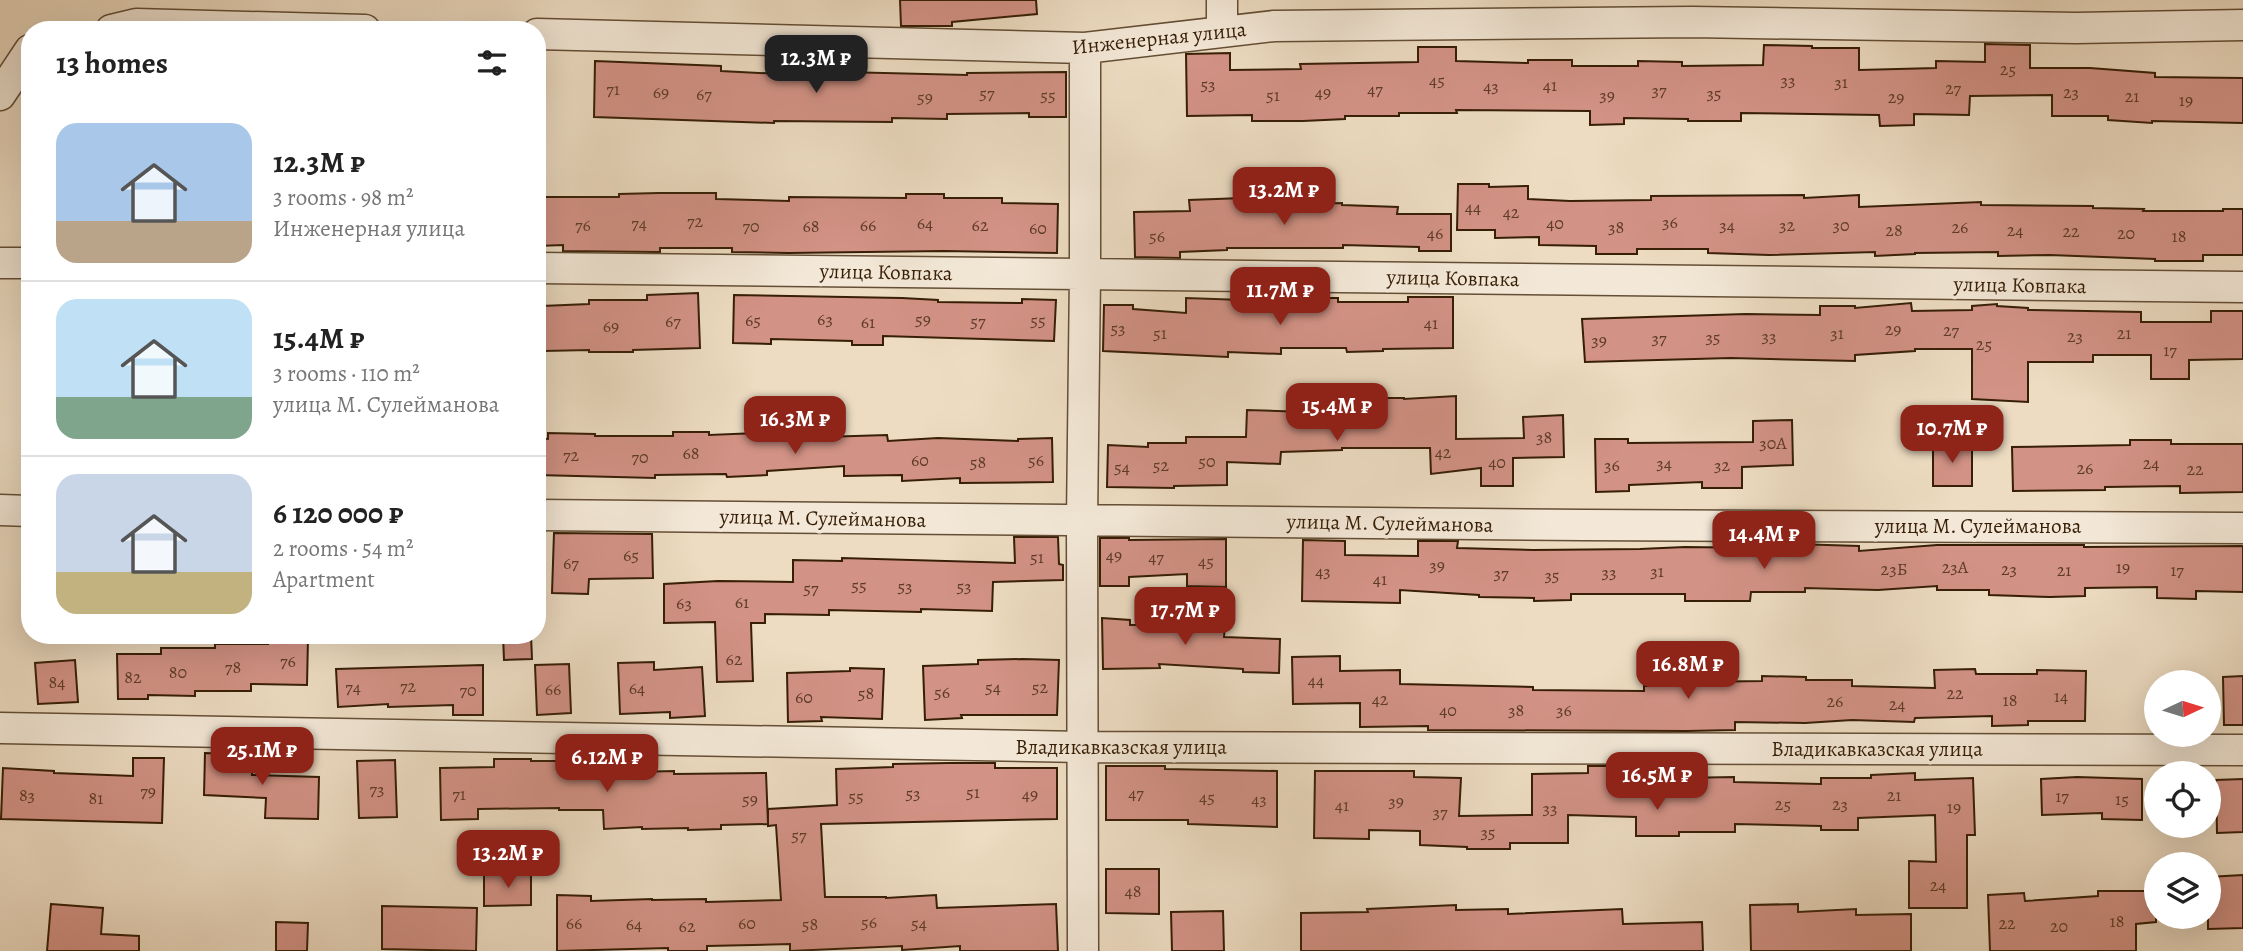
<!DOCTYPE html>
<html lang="en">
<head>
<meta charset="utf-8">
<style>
  :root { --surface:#fff; --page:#f6f6f6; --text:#222; --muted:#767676; --line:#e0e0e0; --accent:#8f2418 }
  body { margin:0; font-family:Alegreya,serif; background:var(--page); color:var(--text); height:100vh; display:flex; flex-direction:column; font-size:26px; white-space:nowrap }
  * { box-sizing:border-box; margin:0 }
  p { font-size:23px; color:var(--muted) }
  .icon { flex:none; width:38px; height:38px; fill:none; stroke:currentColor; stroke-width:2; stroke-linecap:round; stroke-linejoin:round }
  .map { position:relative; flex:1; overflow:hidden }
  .details { position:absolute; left:21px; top:21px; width:525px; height:623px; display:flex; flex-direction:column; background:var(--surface); border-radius:28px; box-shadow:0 7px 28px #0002 }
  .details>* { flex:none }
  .needle { width:46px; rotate:86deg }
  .tools { position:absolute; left:2144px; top:670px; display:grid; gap:14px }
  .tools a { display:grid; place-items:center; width:77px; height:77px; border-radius:50%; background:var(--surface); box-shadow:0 7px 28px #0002; font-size:35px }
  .price { position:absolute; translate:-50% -60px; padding:0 16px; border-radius:14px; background:var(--accent); color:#fff; font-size:23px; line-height:46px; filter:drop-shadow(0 2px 4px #0008) }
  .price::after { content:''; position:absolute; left:50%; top:42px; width:21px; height:16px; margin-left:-10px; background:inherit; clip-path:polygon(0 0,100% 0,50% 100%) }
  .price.selected { background:#222; color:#fff }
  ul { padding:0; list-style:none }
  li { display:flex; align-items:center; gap:21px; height:175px; padding:0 35px }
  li+li { border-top:2px solid var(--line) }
  li span { display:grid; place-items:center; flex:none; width:196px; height:140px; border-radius:21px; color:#555 }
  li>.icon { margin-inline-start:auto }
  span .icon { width:84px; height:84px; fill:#fffc; stroke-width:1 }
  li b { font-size:30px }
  h2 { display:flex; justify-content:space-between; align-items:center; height:84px; padding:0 35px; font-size:30px }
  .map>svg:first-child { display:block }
  .building { fill:#d29285; stroke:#371e06; stroke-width:2 }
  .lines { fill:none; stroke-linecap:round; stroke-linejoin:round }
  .minor-casing { stroke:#644e35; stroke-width:33 }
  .minor { stroke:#f3e8d7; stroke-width:30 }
  .labels { text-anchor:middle; stroke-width:7; stroke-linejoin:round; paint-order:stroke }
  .number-label { font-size:18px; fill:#5e3b26 }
  .street-label { font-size:21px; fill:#371e06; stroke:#f3e8d7 }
</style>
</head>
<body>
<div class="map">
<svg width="2243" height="951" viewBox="0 0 2243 951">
  <rect width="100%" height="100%" fill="#eddcc2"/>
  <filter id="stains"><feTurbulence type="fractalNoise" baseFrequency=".00286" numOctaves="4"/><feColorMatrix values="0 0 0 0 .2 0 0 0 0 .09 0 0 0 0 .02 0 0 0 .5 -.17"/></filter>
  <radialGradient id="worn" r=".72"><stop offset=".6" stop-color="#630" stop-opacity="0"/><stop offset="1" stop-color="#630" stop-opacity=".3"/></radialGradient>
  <path class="building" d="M900 0H1036L1037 14 952 22V26H901Z
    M1985 44 2030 45V68H2090L2155 73V77L2243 78V123L2152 121V123L2108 120V116H2052V95L1970 96 1969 115 1914 114V125L1880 126 1879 115 1741 113V121H1688V119L1624 118V124L1590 125V111L1456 110 1457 113H1399V116H1345V119L1303 121H1252V115L1187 116 1186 54 1230 53V70L1301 69 1300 64 1418 62V47H1456V61L1528 63V60H1572V66H1638V61L1682 62V66L1763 65 1764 45 1812 46V48H1859V70L1936 68V61L1985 62Z
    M595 61 721 66V71L842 77 843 72 967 75V73L1066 72V117H1029V113L947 114V119L892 118V122L774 121V123L594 117Z
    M1458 184H1489V187L1528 186V199L1570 201 1651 200V196L1804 195V198L1859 195V207L1981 202V205L2093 206V208L2144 209 2143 211H2223V209H2243V255H2203V261H2155V259L2050 255 1998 256V252L1915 253V254L1875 256V252L1769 255 1708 253V249H1637V254H1596V246L1539 245V237L1495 238V230H1457Z
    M659 193H716V199L789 201V197L906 198V194H944V198H1002V203L1058 204 1057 253 944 251 788 253 732 252V248H660V252H656L563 251V245L537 246V197H619V194Z
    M1281 194V205L1342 203V205L1398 207 1397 214H1451V251H1419V247L1343 245V248H1227V250L1180 252V258L1135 257 1134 212 1190 211 1189 200 1243 198V195Z
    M698 293 700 348 633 350V352H589V350L544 351 542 306 589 304V300H647V295Z
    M734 295 902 298 938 300V302L1022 303V299L1056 300 1054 341 883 336V345H852V341L771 339V344L733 343Z
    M1408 297H1453V348L1383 349V351L1347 352 1346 348H1281V354L1228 352V357L1103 351 1104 305H1133V309L1186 313V298L1301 302V298H1338V302H1408Z
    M1911 303 1912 311 1972 310V306L1997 304V306L2028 308V310L2141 312V322H2211V311H2243V359L2189 360V379H2151V355H2093V362H2028V402L1972 399V349H1915V351L1855 355V361L1731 358 1585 362 1582 319 1746 314 1820 315V306H1855V308Z
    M1456 396V439L1524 438 1523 417 1563 415 1564 457 1513 458V486H1481V468L1431 474 1430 448H1342V450L1281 452 1280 464 1227 462V485L1174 486V488L1107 487 1108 445 1148 447V443H1186V437H1246L1247 410 1306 412V403L1356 402V398H1404V399Z
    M1792 420 1793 465 1742 467V488H1702V482L1629 485V491L1596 492 1595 439H1628V443L1753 442V421Z
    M821 423 822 437 887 435 888 441 938 438 1018 441V439L1052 438 1053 482 960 483V478L902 481V475L844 476V466L767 471V475L727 477 726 474 655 475V478L537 475V438L548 439V433L595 434V436H673V432H709V435L783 432V425Z
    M2130 440H2171V444H2243V492L2180 493V486L2105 487V490L2013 491 2012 447 2130 445Z
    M1933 443 1972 444V486H1933Z
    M554 533 652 534 653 578 589 579 588 594 552 593Z
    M1014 537H1058L1059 564 1063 565V580L993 582 992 611 921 609V612L829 610V615L765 614V623H751L753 681 717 682 715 622 664 623V584L718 581 793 582V560L842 561V558L1015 563Z
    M1100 538H1129V540L1226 539V587L1187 586V574L1129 577V586H1100Z
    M1303 540 1345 541V555L1418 556V541H1458L1457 548 1533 550 1640 549 1685 547 1763 548V543L1859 546V551L1937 545H2084V547L2243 546V592L2196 591V599L2157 598V587L2085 588V596L2050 597 1989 595V590H1937V586L1878 590 1805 588V592H1751L1750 601H1685V594H1571V600L1534 601V598L1479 597V595L1400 590V603L1302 601Z
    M1102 618 1130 620V625L1172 624V622L1225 626 1224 637 1280 639 1279 673 1243 672V669L1159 664 1160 668 1103 669Z
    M503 635H531L532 659 504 660Z
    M268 637 308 638 307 685 251 684V691H195V696L148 695V699H118L117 654H161V648H215V644H268Z
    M1340 656V671L1400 670V684L1533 687V690L1644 691V686H1695V682L1762 681V676L1806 677V680H1852V686L1935 688 1934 670 1975 669 1976 674H2037V670L2086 671 2085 721H2028V725L1992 726V716L1915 718 1914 722 1852 720 1805 723 1735 722V730L1687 731 1428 730V726L1360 727V703L1293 704 1292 657Z
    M1023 659 1059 660 1057 715H961L962 718 925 720 923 666 978 664V660Z
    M75 660 78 702 38 704 35 663Z
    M654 662V670L702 667 705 716 670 718V712L620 714 618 663Z
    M569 664 571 713 537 715 535 665Z
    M483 665V715H453V705L388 707V704L338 707 336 669Z
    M850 668 884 669 882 719 821 717 822 721 788 722 787 673 850 671Z
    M2243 676V725H2224L2223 677Z
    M205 753 253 755 252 775 319 777 318 819 265 818 266 798 204 795Z
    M133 758H164L162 823 1 819 3 768 54 771V773L133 776Z
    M494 759H531V761H595V772L632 770V772L674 771V774L766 773 768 824 721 825V829L688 830V828L642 829V827L604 829 603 810H559V808L478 809V819L441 820 440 768 494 767Z
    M395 760 397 817 359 818 357 761Z
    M949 763H995V768H1057V819L821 824 825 897H886V898L936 895 937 908 1056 904 1058 951H960V946L902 950V946L790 951V944L707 946V951H668V948L557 951V895L591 896V901L652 899V900L706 899V902L781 900 776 825 768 826V809L837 805 836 769 893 767V764Z
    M1106 766H1165V769L1277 771V827L1188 824V820H1106Z
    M1588 766H1630V774H1679V778L1734 777V782L1821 784V778H1871V775L1915 773V780L1973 778 1975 835H1967V908H1909V861L1936 862 1935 815 1858 818V830H1821V826L1735 824V832H1679V836H1636V817L1568 815V843H1510V849H1467V847L1420 845V831L1369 830V839L1314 838 1315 771H1414V777L1461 778 1459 816 1532 815V774L1588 773Z
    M2077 777 2142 779V820L2102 819V813L2042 815 2041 779Z
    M2243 779V832L2217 833 2216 780Z
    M1106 869H1159V914L1106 913Z
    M531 874V905L484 906V875Z
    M2243 875V928L2208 929V877Z
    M2098 891H2156V922L2136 924V951H1990L1988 895 2024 893 2025 901 2098 896Z
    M51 904 103 908 101 934 139 936V951H47Z
    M1798 904V912L1856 909V915L1911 914V951H1751L1750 905Z
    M1456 905V910L1508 909V914L1622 909 1623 924 1702 922 1703 951H1301V913L1368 912 1367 909Z
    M382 906 477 908 476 951 382 949Z
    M1223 911 1224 951H1172L1171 912Z
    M276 922 308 923 307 951H276Z"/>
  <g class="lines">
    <g class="minor-casing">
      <path id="minor" d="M1222 0V32
        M111 30 136 24 365 30
        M537 34 1085 48 1274 26 1692 22 2076 28 2243 25
        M0 95 30 50
        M0 263H30
        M537 268 2243 287
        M0 510 30 511
        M537 515 1584 525 2243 528
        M0 728 1083 747 2243 750
        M1083 951 1082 520 1085 274V48"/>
    </g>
    <use href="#minor" class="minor"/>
  </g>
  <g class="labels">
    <g class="number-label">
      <text x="2008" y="75">25</text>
      <text x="1437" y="86">45</text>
      <text x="1788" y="86">33</text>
      <text x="1841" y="88">31</text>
      <text x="1208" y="90">53</text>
      <text x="1550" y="91">41</text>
      <text x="1491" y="92">43</text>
      <text x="1953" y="94">27</text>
      <text x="613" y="95">71</text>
      <text x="1375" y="95">47</text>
      <text x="1659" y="96">37</text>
      <text x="661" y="98">69</text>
      <text x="1323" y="98">49</text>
      <text x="2071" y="98">23</text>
      <text x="987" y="99">57</text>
      <text x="1714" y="99">35</text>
      <text x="704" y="100">67</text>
      <text x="1048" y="101">55</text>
      <text x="1273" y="101">51</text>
      <text x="1607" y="101">39</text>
      <text x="2132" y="102">21</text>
      <text x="925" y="103">59</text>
      <text x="1896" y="103">29</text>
      <text x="2186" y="106">19</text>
      <text x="1473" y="213">44</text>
      <text x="1511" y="218">42</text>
      <text x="695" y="227">72</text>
      <text x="1670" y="228">36</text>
      <text x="639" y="229">74</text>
      <text x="925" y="229">64</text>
      <text x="1555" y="229">40</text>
      <text x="583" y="231">76</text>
      <text x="868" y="231">66</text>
      <text x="980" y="231">62</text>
      <text x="1727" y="231">34</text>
      <text x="1787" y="231">32</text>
      <text x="1841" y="231">30</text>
      <text x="751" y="232">70</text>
      <text x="811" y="232">68</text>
      <text x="1616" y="233">38</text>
      <text x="1960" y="233">26</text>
      <text x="1038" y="234">60</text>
      <text x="1894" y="236">28</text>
      <text x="2015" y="236">24</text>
      <text x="2071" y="237">22</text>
      <text x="1435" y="239">46</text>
      <text x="2126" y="239">20</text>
      <text x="1157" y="242">56</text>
      <text x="2179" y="242">18</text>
      <text x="825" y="325">63</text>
      <text x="923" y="325">59</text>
      <text x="753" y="326">65</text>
      <text x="1038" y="326">55</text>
      <text x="673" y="327">67</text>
      <text x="978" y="327">57</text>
      <text x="868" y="328">61</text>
      <text x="1431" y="329">41</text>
      <text x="611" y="332">69</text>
      <text x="1118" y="334">53</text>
      <text x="1893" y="335">29</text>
      <text x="1951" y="336">27</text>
      <text x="1160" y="339">51</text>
      <text x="1837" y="339">31</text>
      <text x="2124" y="339">21</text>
      <text x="1769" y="342">33</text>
      <text x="2075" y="342">23</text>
      <text x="1713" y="343">35</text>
      <text x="1659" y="344">37</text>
      <text x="1599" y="346">39</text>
      <text x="1984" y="350">25</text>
      <text x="2170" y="356">17</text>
      <text x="1544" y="443">38</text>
      <text x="1773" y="449">30А</text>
      <text x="1443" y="458">42</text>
      <text x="691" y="459">68</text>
      <text x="571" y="461">72</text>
      <text x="640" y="463">70</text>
      <text x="920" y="466">60</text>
      <text x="1036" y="466">56</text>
      <text x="1207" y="467">50</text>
      <text x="978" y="468">58</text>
      <text x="1497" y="468">40</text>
      <text x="1664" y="469">34</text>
      <text x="2151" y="469">24</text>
      <text x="1161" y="471">52</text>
      <text x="1612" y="471">36</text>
      <text x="1722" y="471">32</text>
      <text x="1122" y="473">54</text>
      <text x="2085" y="474">26</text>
      <text x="2195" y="475">22</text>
      <text x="631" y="561">65</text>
      <text x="1114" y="561">49</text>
      <text x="1037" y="563">51</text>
      <text x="1156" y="563">47</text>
      <text x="1206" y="567">45</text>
      <text x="571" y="569">67</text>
      <text x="1437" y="571">39</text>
      <text x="1955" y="573">23А</text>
      <text x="2123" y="573">19</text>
      <text x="1894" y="575">23Б</text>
      <text x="2009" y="575">23</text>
      <text x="2064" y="576">21</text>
      <text x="2177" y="576">17</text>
      <text x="1323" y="577">43</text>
      <text x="1657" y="577">31</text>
      <text x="1609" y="578">33</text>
      <text x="1501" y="579">37</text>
      <text x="1552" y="581">35</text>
      <text x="1380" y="585">41</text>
      <text x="859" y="591">55</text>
      <text x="905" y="592">53</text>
      <text x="964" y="592">53</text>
      <text x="811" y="594">57</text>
      <text x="742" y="608">61</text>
      <text x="684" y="609">63</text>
      <text x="734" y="665">62</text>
      <text x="288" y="667">76</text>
      <text x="233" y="673">78</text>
      <text x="178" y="678">80</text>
      <text x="133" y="683">82</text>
      <text x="1316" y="686">44</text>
      <text x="57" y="688">84</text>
      <text x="408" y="692">72</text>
      <text x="353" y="693">74</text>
      <text x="993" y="693">54</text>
      <text x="1040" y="693">52</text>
      <text x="637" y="694">64</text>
      <text x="553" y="695">66</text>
      <text x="468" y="696">70</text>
      <text x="942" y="698">56</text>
      <text x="866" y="699">58</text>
      <text x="1955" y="699">22</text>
      <text x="2061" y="702">14</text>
      <text x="804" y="703">60</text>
      <text x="1380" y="705">42</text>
      <text x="2010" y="706">18</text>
      <text x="1835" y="707">26</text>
      <text x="1897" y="710">24</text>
      <text x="1448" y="716">40</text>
      <text x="1516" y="716">38</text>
      <text x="1564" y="716">36</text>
      <text x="377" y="795">73</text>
      <text x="148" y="797">79</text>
      <text x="973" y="798">51</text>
      <text x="913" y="799">53</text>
      <text x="1136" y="799">47</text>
      <text x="459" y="800">71</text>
      <text x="1030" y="800">49</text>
      <text x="27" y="801">83</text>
      <text x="1894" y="801">21</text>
      <text x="856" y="802">55</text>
      <text x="2062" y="802">17</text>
      <text x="1207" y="803">45</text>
      <text x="96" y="804">81</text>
      <text x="750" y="805">59</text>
      <text x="1259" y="805">43</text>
      <text x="2122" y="805">15</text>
      <text x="1396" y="807">39</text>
      <text x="1783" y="810">25</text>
      <text x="1840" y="810">23</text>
      <text x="1342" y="811">41</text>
      <text x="1954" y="813">19</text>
      <text x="1550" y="814">33</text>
      <text x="1440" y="818">37</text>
      <text x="1488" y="838">35</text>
      <text x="799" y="841">57</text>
      <text x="1938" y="891">24</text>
      <text x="1133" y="897">48</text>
      <text x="2117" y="927">18</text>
      <text x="869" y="928">56</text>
      <text x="574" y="929">66</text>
      <text x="747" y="929">60</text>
      <text x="919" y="929">54</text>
      <text x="2007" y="929">22</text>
      <text x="634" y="930">64</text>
      <text x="810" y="930">58</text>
      <text x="687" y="932">62</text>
      <text x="2059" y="932">20</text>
    </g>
    <g class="street-label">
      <text transform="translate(1159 38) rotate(-6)" y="7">Инженерная улица</text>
      <text transform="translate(886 272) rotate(1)" y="7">улица Ковпака</text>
      <text transform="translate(1453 278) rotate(1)" y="7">улица Ковпака</text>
      <text transform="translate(2020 285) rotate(1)" y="7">улица Ковпака</text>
      <text transform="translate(823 518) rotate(1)" y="7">улица М. Сулейманова</text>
      <text transform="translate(1390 523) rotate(1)" y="7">улица М. Сулейманова</text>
      <text x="1978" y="533">улица М. Сулейманова</text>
      <text x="1121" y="754">Владикавказская улица</text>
      <text x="1877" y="756">Владикавказская улица</text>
    </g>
  </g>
  <rect width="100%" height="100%" filter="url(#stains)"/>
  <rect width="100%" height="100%" fill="url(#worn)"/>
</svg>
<div class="tools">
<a><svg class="needle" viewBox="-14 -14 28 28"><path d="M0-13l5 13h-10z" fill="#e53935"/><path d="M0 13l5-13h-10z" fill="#767676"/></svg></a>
<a><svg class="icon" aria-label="locate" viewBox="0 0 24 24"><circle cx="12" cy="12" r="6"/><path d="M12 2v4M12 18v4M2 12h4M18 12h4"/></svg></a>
<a><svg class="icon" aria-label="layers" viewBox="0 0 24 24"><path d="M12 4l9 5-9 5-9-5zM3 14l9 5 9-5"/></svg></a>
</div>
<b class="price selected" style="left:816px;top:95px">12.3M ₽</b>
<b class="price" style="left:1284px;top:227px">13.2M ₽</b>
<b class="price" style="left:1280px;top:327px">11.7M ₽</b>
<b class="price" style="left:1337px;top:443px">15.4M ₽</b>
<b class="price" style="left:795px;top:456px">16.3M ₽</b>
<b class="price" style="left:1952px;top:465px">10.7M ₽</b>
<b class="price" style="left:1764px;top:571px">14.4M ₽</b>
<b class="price" style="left:1185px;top:647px">17.7M ₽</b>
<b class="price" style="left:1688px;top:701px">16.8M ₽</b>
<b class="price" style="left:262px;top:787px">25.1M ₽</b>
<b class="price" style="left:607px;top:794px">6.12M ₽</b>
<b class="price" style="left:1657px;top:812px">16.5M ₽</b>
<b class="price" style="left:508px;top:890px">13.2M ₽</b>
<section class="details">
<h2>13 homes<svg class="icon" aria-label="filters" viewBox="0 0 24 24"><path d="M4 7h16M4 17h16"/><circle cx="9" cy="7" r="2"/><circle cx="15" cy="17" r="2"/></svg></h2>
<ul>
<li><span style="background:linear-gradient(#a9c7e8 70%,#b9a48a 0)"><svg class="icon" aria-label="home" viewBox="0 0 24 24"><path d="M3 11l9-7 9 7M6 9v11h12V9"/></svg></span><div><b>12.3M ₽</b><p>3 rooms · 98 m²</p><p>Инженерная улица</p></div></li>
<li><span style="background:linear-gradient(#bfe0f5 70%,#7fa58c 0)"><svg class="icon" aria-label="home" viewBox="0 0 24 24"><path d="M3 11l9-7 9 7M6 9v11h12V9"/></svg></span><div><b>15.4M ₽</b><p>3 rooms · 110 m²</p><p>улица М. Сулейманова</p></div></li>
<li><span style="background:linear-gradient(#c9d6e8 70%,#c2b280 0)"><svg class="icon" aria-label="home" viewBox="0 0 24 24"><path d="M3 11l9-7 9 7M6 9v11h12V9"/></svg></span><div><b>6 120 000 ₽</b><p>2 rooms · 54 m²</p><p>Apartment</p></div></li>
</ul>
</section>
</div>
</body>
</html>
